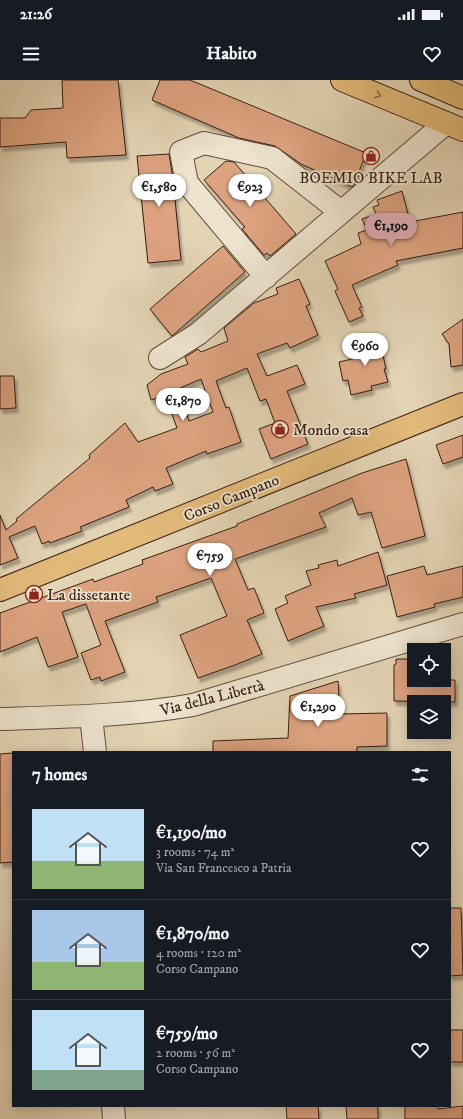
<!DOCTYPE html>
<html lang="en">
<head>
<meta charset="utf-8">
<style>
  :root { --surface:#171b24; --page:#20242c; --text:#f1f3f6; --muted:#9ea1a6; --line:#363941; --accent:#c59692 }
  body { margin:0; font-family:"IM FELL DW Pica",serif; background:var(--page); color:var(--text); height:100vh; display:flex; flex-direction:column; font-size:15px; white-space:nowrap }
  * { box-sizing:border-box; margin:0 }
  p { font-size:13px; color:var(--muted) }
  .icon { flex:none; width:22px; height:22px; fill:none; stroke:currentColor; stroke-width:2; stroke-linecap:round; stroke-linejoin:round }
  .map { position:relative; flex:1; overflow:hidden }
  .panel { position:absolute; left:12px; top:671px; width:439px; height:356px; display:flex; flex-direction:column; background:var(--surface); border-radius:0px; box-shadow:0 2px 10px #0003 }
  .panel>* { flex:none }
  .fabs { position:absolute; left:407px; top:563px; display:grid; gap:8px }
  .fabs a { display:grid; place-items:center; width:44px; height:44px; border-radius:0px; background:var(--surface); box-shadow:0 2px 10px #0003; font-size:20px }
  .price { position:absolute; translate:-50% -34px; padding:0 9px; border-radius:14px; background:#fff; color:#222; font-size:13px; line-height:26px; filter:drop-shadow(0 1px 2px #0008) }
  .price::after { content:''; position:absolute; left:50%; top:24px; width:12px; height:9px; margin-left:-6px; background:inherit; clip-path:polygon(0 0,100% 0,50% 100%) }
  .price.selected { background:var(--accent); color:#111 }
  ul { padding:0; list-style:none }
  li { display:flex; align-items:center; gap:12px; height:100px; padding:0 20px }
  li+li { border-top:1px solid var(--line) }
  li span { display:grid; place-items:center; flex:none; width:112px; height:80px; border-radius:0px; color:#555 }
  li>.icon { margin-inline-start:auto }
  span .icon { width:48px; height:48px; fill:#fffc; stroke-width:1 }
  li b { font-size:17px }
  h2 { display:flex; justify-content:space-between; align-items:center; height:48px; padding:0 20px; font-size:17px }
  .status { display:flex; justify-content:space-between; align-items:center; height:28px; padding:0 20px; background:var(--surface); direction:ltr }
  .status svg { height:11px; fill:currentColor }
  header { display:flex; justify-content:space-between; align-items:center; height:52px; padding:0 20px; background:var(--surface); font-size:18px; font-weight:800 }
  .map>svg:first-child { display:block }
  .building { fill:#dda380; stroke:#371e14; fill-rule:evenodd; filter:url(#shadow) }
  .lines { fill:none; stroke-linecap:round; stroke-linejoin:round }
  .minor-casing { stroke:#624c3c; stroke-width:24 }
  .major-casing { stroke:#371e14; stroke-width:24 }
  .minor { stroke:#ede3ce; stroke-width:22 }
  .major { stroke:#e2ba7a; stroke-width:22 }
  .oneway { stroke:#8c6c47 }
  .labels { text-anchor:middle; stroke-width:3.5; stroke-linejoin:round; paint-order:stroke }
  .poi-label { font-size:16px; fill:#371e14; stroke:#ede3ce; text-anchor:start }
  .street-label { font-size:16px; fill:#371e14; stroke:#ede3ce }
</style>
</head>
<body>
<div class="status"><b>21:26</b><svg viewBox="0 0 49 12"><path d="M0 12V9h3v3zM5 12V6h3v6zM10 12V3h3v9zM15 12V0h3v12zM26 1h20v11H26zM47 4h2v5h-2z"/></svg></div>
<header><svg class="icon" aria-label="menu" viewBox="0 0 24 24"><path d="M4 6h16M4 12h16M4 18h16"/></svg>Habito<svg class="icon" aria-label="heart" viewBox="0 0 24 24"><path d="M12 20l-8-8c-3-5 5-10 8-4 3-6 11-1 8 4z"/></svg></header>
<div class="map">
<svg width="463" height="1039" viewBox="0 0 463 1039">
  <defs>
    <filter id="shadow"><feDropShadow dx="2.5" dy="4.5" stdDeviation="1" flood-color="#0004"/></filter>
  </defs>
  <rect width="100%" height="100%" fill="#e3d4b4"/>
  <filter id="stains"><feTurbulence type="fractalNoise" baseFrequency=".005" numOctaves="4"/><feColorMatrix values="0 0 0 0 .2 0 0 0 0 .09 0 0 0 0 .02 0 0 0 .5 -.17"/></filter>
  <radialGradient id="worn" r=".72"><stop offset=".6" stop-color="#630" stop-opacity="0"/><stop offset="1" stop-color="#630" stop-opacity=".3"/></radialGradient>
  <path class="building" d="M62 0H118L126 75 67 78 66 62 0 67V38H25L31 30 63 28Z
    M160 0H190L366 73 354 105 352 107 301 84 275 66 239 58 152 20Z
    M169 74 173 99 181 180 148 183 137 76Z
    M226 81 234 82 296 154 270 176 267 173 264 175 242 149 245 147 204 100Z
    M402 111 410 142 463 132V168L396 181 398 185 352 205 362 227 359 228 363 236 349 242 335 211 338 209 325 181 361 164 358 153 367 150 362 139 376 134 373 127 379 125 377 120Z
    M223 166 245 192 172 256 150 229Z
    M299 199 310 224 306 226 318 255 290 268 287 263 257 274 267 296 297 285 305 304 287 311 308 364 271 379 259 349 275 343 266 319 260 321 247 288 216 301 226 328 229 327 241 362 207 374 206 371 166 388 173 404 155 411 153 407 126 420 129 427 80 447 82 451 50 463 49 461 42 464 35 446 9 457 18 478 0 485V435L6 450 17 441 16 439 90 378 89 375 125 343 138 362 177 348 165 315 151 320 147 305 161 294 188 284 185 277 198 269 201 272 228 261 224 248 254 223 278 214 276 208ZM201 299 213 332 189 341 178 309Z
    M463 239V285L451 287 449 264 442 254Z
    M379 258 386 289H384L388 302 371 306 372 310 351 315 348 300 343 301 339 282 356 278 353 264Z
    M0 296H14L16 328 0 329Z
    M463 355V377L443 384 436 365Z
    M406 379 425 456 382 468 371 432 358 435 352 418 319 433 326 447 235 479 248 510 254 508 264 533 247 540 262 574 235 585 198 598 180 555 227 536 211 498 156 517 158 522 105 541 125 592 101 601 100 597 91 600 81 573 101 565 86 524 62 532 78 577 48 587 37 557 0 572V533L93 499 94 502 143 484 142 480 237 446V444L362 393Z
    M378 472 387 505 354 514 356 518 316 527 324 546 288 561 275 529 288 523 285 516 311 505 306 491 319 488 318 485 337 480 338 486Z
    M424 486 427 495 463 486V517L434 524 435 527 397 537 387 496Z
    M396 579H414V600H455V622L394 621V585L396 584Z
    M338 601 340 634 387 633V666L357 667V672H213V661L288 658 290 616Z
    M13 673V782L0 783V674Z
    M450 828H461L463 895 450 896Z
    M450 950H463V982H450Z
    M286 1026H318L319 1039H287Z
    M346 1026H378V1039H347Z
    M405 1026H438V1029L463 1026V1039H405Z"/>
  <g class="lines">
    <g class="minor-casing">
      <path id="minor" d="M266 197 187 103 181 72 204 63 272 78 341 132
        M160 278 198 254 446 43
        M91 636 95 672
        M0 639C65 637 129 636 193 625L463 544
        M113 1026 114 1039"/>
    </g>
    <g class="major-casing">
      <path id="major" d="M342 0 463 50
        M421 0 463 18
        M0 510 463 324"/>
    </g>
    <use href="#minor" class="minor"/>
    <use href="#major" class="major"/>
  </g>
  <defs><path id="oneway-chevron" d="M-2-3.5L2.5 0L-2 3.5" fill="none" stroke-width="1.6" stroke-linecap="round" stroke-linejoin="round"/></defs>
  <use class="oneway" href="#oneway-chevron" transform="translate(378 15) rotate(23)"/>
  <defs>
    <g id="shop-ring" transform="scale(0.9)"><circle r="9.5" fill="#ede3ce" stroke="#8f2418" stroke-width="1.5"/><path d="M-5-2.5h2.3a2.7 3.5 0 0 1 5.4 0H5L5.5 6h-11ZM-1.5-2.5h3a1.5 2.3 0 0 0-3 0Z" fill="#8f2418"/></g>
  </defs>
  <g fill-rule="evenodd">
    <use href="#shop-ring" x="371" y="76"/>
    <use href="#shop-ring" x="280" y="349"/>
    <use href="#shop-ring" x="34" y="514"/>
  </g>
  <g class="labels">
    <g class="poi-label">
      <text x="371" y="103" text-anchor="middle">BOEMIO BIKE LAB</text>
      <text x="293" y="355">Mondo casa</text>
      <text x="47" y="520">La dissetante</text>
    </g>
    <g class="street-label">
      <text transform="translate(231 417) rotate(-22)" y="6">Corso Campano</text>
      <text transform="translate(212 617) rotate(-14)" y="6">Via della Libertà</text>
    </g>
  </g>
  <rect width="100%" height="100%" filter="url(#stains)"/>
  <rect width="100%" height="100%" fill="url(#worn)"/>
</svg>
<div class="fabs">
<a><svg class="icon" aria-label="locate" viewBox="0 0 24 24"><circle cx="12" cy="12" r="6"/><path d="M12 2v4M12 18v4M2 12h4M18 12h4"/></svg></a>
<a><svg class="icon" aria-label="layers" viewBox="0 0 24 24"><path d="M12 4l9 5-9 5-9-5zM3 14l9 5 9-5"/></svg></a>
</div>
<b class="price" style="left:159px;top:128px">€1,580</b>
<b class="price" style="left:250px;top:128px">€923</b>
<b class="price selected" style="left:391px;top:167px">€1,190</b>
<b class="price" style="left:365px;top:287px">€960</b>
<b class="price" style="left:183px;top:342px">€1,870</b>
<b class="price" style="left:210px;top:497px">€759</b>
<b class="price" style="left:318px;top:648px">€1,290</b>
<section class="panel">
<h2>7 homes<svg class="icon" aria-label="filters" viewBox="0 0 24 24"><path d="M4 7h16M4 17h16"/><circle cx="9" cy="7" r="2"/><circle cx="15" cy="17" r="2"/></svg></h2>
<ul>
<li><span style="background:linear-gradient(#bfe0f5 65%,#8fb573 0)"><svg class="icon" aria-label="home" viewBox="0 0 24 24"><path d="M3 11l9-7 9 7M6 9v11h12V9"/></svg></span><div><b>€1,190/mo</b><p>3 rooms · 74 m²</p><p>Via San Francesco a Patria</p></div><svg class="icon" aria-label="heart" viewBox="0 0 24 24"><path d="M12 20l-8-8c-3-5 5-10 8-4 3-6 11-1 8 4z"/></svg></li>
<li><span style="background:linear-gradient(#a9c7e8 65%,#8fb573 0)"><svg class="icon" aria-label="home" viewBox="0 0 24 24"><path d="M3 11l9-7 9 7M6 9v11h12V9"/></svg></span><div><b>€1,870/mo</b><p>4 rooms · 120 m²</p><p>Corso Campano</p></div><svg class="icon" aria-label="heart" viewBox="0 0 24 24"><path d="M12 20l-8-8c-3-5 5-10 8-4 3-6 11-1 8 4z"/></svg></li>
<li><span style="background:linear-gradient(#bfe0f5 75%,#7fa58c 0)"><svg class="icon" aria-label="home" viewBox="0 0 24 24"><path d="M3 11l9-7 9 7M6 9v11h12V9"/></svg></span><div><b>€759/mo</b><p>2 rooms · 56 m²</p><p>Corso Campano</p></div><svg class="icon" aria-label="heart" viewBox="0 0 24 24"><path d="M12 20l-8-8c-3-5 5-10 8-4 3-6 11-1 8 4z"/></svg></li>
</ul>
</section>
</div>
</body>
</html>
